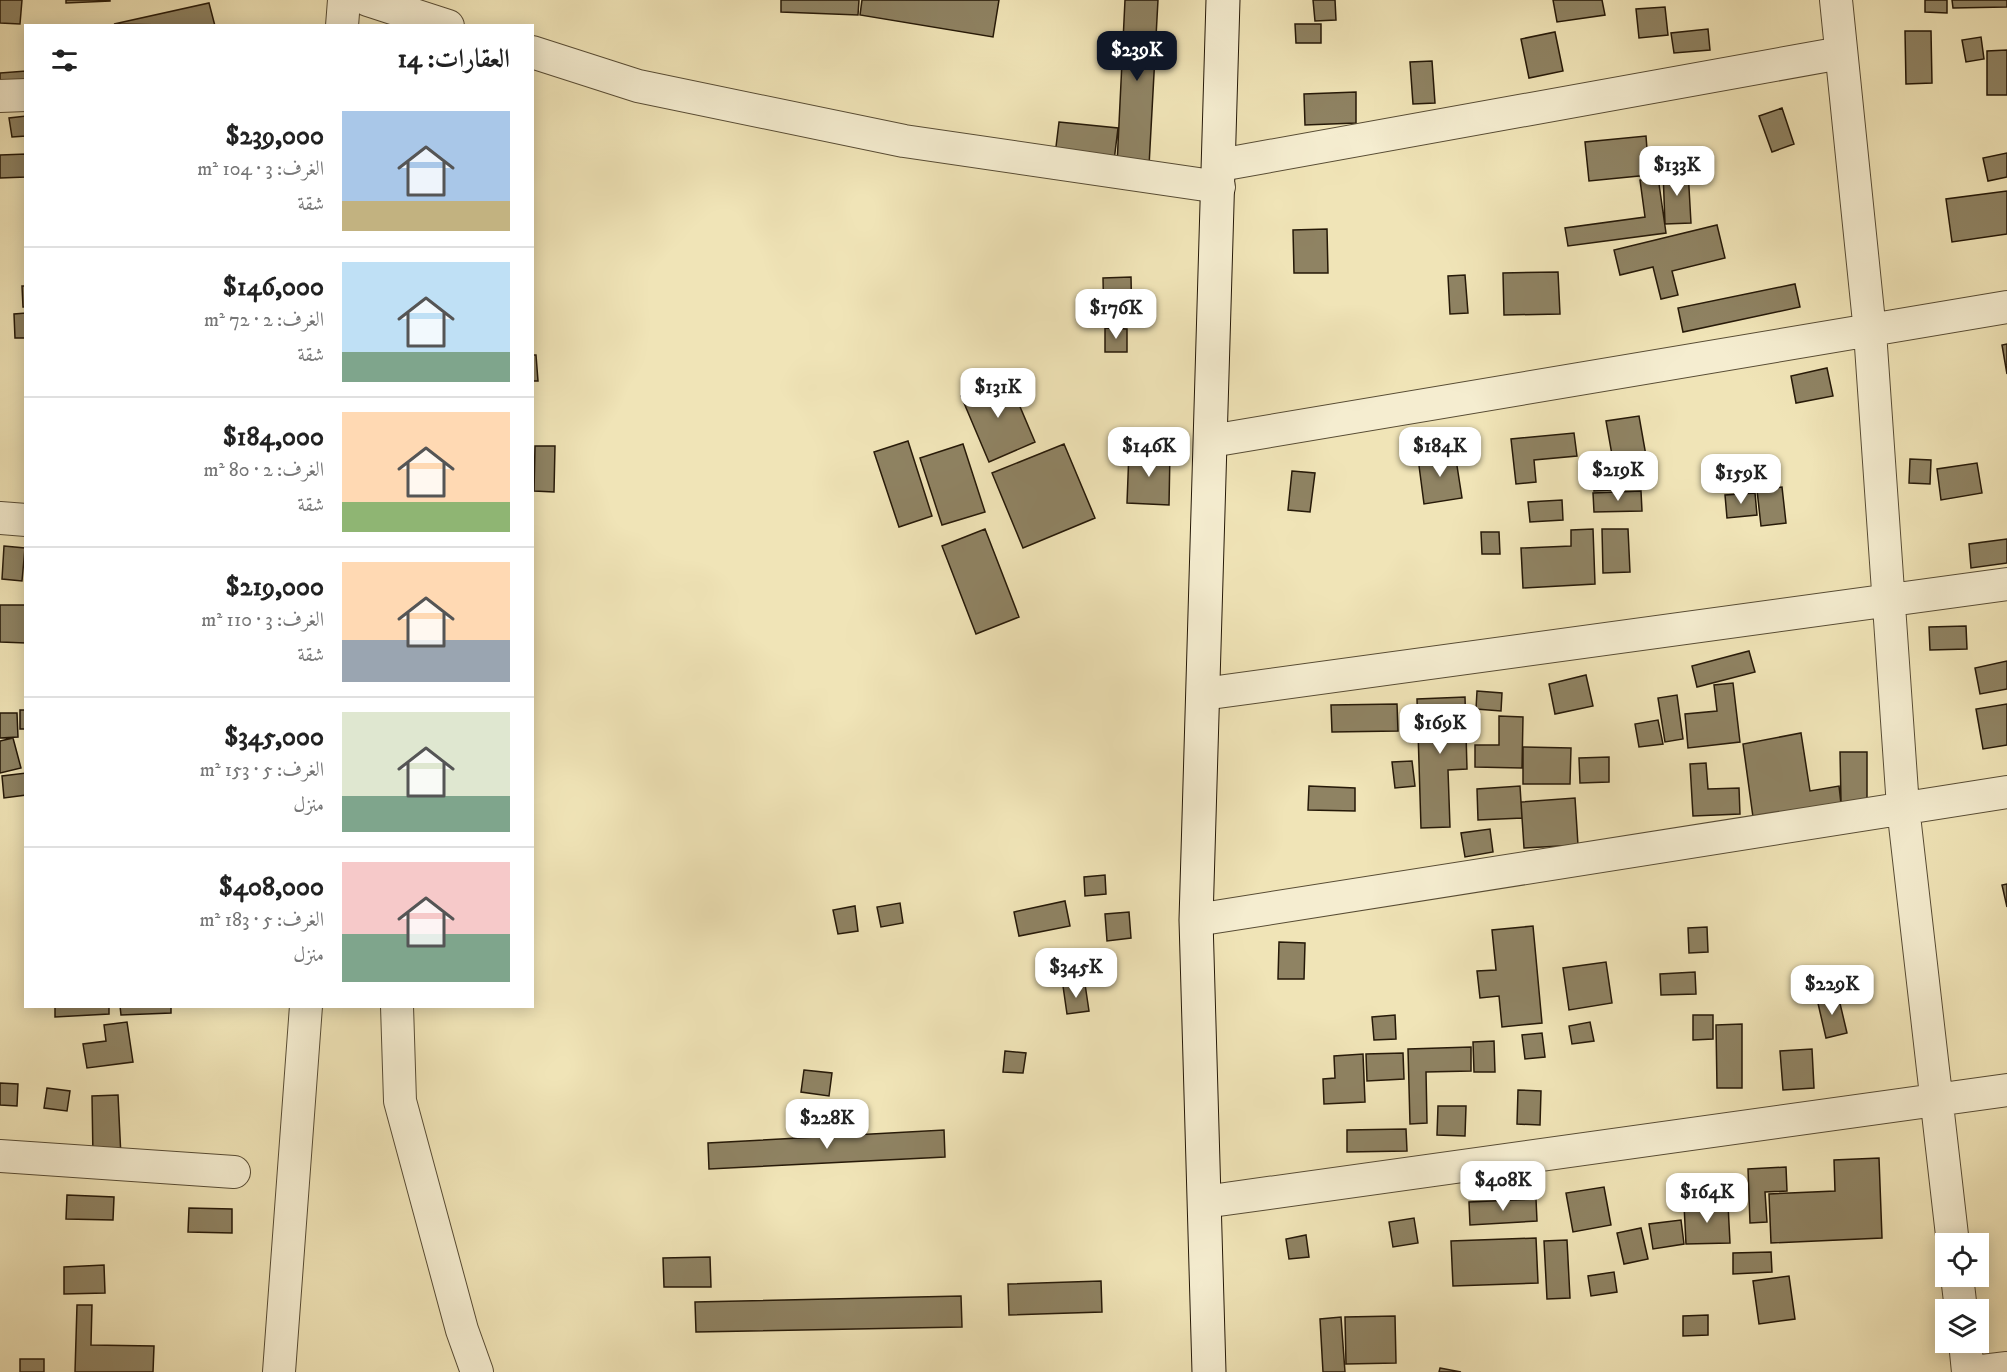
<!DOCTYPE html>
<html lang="ar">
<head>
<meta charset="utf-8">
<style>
  :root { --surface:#fff; --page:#f2f2f2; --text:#222; --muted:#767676; --line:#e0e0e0; --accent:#111827 }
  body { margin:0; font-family:"IM FELL DW Pica",Amiri,serif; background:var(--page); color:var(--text); direction:rtl; height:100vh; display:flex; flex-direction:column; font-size:22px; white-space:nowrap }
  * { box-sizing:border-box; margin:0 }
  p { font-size:20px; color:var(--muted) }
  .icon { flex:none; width:33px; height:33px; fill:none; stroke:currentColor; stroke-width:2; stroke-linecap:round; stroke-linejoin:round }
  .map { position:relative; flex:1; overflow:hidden; direction:ltr }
  .drawer { position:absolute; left:24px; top:24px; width:510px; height:984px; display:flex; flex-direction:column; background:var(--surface); border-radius:0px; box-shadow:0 3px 15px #0003; direction:rtl }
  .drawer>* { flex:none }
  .tools { position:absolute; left:1935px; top:1233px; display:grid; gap:12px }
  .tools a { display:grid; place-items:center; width:54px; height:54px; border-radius:0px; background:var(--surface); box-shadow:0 3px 15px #0003; font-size:30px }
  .price { position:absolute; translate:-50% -51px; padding:0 14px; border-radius:12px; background:#fff; color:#222; font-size:20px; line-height:39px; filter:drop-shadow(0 2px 3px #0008) }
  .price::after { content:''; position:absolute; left:50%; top:36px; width:18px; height:14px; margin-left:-9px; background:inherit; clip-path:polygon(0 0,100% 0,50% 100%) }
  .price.active { background:var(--accent); color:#fff }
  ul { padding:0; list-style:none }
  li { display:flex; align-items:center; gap:18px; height:150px; padding:0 24px }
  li+li { border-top:2px solid var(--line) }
  li span { display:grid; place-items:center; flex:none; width:168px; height:120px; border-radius:0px; color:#555 }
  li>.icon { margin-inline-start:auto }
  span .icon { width:72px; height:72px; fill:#fffc; stroke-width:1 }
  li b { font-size:26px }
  h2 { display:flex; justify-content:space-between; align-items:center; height:72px; padding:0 24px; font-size:26px }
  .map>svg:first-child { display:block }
  .building { fill:#8f8363; stroke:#261908; stroke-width:1.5 }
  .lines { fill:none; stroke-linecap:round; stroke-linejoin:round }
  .street-casing { stroke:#584c34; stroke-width:34 }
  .secondary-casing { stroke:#261908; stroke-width:35 }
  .street { stroke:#f5edd0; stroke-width:32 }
  .secondary { stroke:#f5edd0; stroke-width:33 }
</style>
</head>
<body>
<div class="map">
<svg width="2007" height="1372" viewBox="0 0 2007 1372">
  <rect width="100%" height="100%" fill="#f0e4b7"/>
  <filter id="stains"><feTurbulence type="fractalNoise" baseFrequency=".00333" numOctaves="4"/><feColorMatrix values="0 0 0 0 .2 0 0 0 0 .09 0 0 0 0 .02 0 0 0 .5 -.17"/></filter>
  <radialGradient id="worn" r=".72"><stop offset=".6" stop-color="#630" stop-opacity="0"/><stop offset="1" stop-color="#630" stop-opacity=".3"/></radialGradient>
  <path class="building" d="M0 0H22L20 24 0 23Z
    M66 0H110V1L66 3Z
    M781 0H859L858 15 781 12Z
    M862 0H999L993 37 860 15Z
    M1125 0H1158L1149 166 1117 165Z
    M1313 0H1335L1336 20 1315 21Z
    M1553 0H1602L1605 15 1557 22Z
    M1925 0H1947V13L1925 12Z
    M1952 0H2007V7L1953 8Z
    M209 3 215 26 114 24Z
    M1665 7 1668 35 1639 38 1636 9Z
    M1295 24H1321V43H1296Z
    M1708 29 1710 50 1674 53 1671 33Z
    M1905 31H1931L1932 83 1906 84Z
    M1555 32 1563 71 1529 78 1521 39Z
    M1981 37 1984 59 1966 62 1962 40Z
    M2007 50V95H1987V51Z
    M1432 61 1435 103 1413 104 1410 62Z
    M26 71V95L0 97V73Z
    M1356 92V123L1305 125 1304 94Z
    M1782 108 1794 144 1772 152 1759 116Z
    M26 116V136L12 137 9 118Z
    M1059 122 1118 128 1114 161 1055 155Z
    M1646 136 1649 175 1589 181 1585 142Z
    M2007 153V177L1988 181 1983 158Z
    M26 154V177L0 178V155Z
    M1688 170 1691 223 1665 224 1663 171Z
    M1658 177 1666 233 1568 246 1565 228 1645 217 1640 180Z
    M2007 191V234L1952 242 1946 199Z
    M1717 225 1725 258 1672 271 1678 295 1661 299 1653 267 1620 275 1614 250Z
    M1327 229 1328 273H1294L1293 230Z
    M1558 272 1560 314 1504 315 1503 273Z
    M1465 275 1468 313 1450 314 1448 276Z
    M1131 277 1132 325 1104 326 1103 278Z
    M1795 284 1800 307 1683 332 1678 308Z
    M22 286H26V307H23Z
    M26 313V338H15L14 314Z
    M1105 328 1127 329V352H1105Z
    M2007 344V374L2002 345Z
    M532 355H536L538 381H532Z
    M1827 368 1833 396 1796 403 1791 376Z
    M1007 376 1035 442 989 462 961 396Z
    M1639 416 1648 467 1615 472 1606 421Z
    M1574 433 1577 456 1534 460 1536 482 1516 484 1511 439Z
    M908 441 932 516 899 527 874 452Z
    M963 444 985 512 942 525 920 458Z
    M1064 444 1095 518 1023 548 992 473Z
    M535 446H555L554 492 534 491Z
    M1129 451 1170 452 1169 505 1127 503Z
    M1455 453 1462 498 1424 504 1418 458Z
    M1910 459 1931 460 1930 484 1909 483Z
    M1593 462H1611V490L1594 491Z
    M1977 463 1982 493 1941 500 1937 469Z
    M1292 471 1315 473 1310 512 1288 510Z
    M1782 487 1786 523 1761 526 1757 490Z
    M1641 491 1642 511 1594 512 1593 493Z
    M1755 493 1757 515 1727 518 1725 495Z
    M1562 500 1563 520 1530 522 1528 502Z
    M985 529 1019 617 976 634 942 546Z
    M1593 529 1595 584 1523 588 1521 548 1571 546V530Z
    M1602 529H1628L1630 572 1603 573Z
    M1481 532H1499L1500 554H1482Z
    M2007 539V563L1971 568 1969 544Z
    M4 546 25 548 22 581 2 579Z
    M0 605H26V643L0 642Z
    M1966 626 1967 649 1930 650 1929 627Z
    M1749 651 1755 672 1697 687 1692 666Z
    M2007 661V689L1980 694 1975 668Z
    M1586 675 1593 706 1555 714 1549 684Z
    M1733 683 1740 742 1688 748 1685 714 1717 711 1714 685Z
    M1477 691 1502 693 1501 711 1476 709Z
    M1677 695 1683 739 1665 742 1658 698Z
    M1465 697 1467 769 1448 770 1450 827 1421 828 1417 699Z
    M1397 704 1398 731 1332 732 1331 705Z
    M2007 704V745L1983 749 1976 709Z
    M20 710H26V729H20Z
    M0 713H17L18 737 0 738Z
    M1499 716 1523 717 1522 768 1475 767V745H1499Z
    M1658 720 1663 744 1639 747 1635 724Z
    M1801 733 1810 791 1839 786 1841 804 1753 817 1743 744Z
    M13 738 21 768 0 773V741Z
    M1523 747 1571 748 1570 784H1523Z
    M1840 752H1867V802H1841Z
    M1609 757V782L1580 783 1579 758Z
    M1412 761 1415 786 1395 788 1392 762Z
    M1706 763 1708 789 1739 788 1740 814 1693 816 1690 764Z
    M26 773V795L4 798 2 776Z
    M1309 786 1355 788V811L1308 810Z
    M1520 786 1522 818 1478 820 1477 789Z
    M1575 798 1578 845 1524 848 1521 802Z
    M1490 829 1493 852 1465 857 1461 833Z
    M1105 875 1106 894 1085 896 1084 877Z
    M2007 884V907L2002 885Z
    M1065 901 1070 926 1019 936 1014 912Z
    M900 903 903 923 881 927 877 907Z
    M855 906 858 931 838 934 833 910Z
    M1129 912 1131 938 1107 941 1105 914Z
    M1533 926 1542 1023 1502 1027 1499 996 1480 998 1477 971 1496 970 1492 930Z
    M1707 927 1708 952 1689 953 1688 928Z
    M1279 942 1305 943 1304 979H1278Z
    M1606 962 1612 1003 1569 1010 1563 968Z
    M1695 972 1696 994 1661 995 1660 974Z
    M1085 984 1089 1011 1067 1014 1063 986Z
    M1838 995 1847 1033 1826 1038 1817 999Z
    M55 1006H109V1014L55 1017Z
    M120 1006H171V1013L121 1015Z
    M1395 1015 1396 1039 1374 1040 1372 1017Z
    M1693 1015H1713V1039L1693 1040Z
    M127 1022 133 1062 87 1068 83 1044 106 1041 104 1025Z
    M1590 1022 1594 1041 1572 1044 1569 1026Z
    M1742 1024V1088H1717L1716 1025Z
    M1542 1033 1545 1057 1525 1059 1522 1035Z
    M1494 1041 1495 1072H1474L1473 1042Z
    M1471 1047V1071L1426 1072 1427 1123 1410 1124 1408 1049Z
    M1812 1049 1814 1088 1783 1090 1780 1051Z
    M1005 1051 1026 1053 1023 1073 1003 1072Z
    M1403 1053 1404 1079 1367 1081 1366 1054Z
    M1363 1054 1365 1102 1324 1104 1323 1079 1335 1078 1334 1056Z
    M804 1070 832 1073 829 1096 801 1092Z
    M0 1083 18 1084 17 1106 0 1105Z
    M47 1088 70 1091 67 1111 44 1108Z
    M1518 1090 1541 1091 1540 1125 1517 1124Z
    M118 1095 121 1157 93 1158 92 1096Z
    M1438 1106H1466L1465 1136 1437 1135Z
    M1406 1129 1407 1151 1347 1152V1130Z
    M944 1130 945 1157 709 1169 708 1143Z
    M1879 1158 1882 1238 1771 1243 1769 1194 1835 1191 1834 1160Z
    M1786 1167 1787 1191 1765 1192 1767 1222 1750 1223 1748 1169Z
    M1604 1187 1611 1225 1573 1232 1566 1193Z
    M67 1195 114 1197 113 1220 66 1219Z
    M1536 1199 1537 1221 1470 1225 1469 1202Z
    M1728 1204 1730 1243 1686 1244 1684 1205Z
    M189 1208 232 1209V1233L188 1232Z
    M1414 1218 1418 1243 1393 1247 1389 1222Z
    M1681 1220 1684 1244 1653 1249 1649 1224Z
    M1641 1228 1648 1259 1624 1264 1617 1233Z
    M1306 1235 1309 1257 1289 1259 1286 1239Z
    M1536 1238 1538 1283 1453 1286 1451 1241Z
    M1567 1240 1570 1298 1547 1299 1544 1241Z
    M1771 1252 1772 1272 1733 1274V1253Z
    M710 1257 711 1287H664L663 1258Z
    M104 1265 105 1293 64 1294V1267Z
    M1614 1272 1617 1292 1591 1296 1588 1276Z
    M1789 1276 1795 1319 1759 1324 1753 1281Z
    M1101 1281 1102 1312 1009 1315 1008 1284Z
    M961 1296 962 1327 696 1332 695 1302Z
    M77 1305H92L91 1345 154 1346 153 1372H75Z
    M1708 1315V1335L1683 1336V1316Z
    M1395 1316 1396 1363 1346 1364 1345 1317Z
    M1341 1317 1345 1372H1323L1320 1319Z
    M20 1359H44V1372H20Z
    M1440 1368 1461 1372H1439Z"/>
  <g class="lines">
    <g class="street-casing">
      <path id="street" d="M368 0 448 26
        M1836 0 1870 332 1903 807 1953 1244
        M342 26 344 0
        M532 52 638 86 904 141 1219 187
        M0 96 26 95
        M1220 165 1841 53
        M1211 441 2007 307
        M0 518 26 520
        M1203 694 2007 584
        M1196 920 2007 792
        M397 1006 400 1101 462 1330 477 1372
        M0 1156 234 1172
        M1204 1202 2007 1090
        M1957 1276 1961 1310
        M1965 1342 1968 1372
        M279 1372 306 1006
        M1974 1372 2007 1368"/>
    </g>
    <g class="secondary-casing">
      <path id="secondary" d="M1209 1372 1196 920 1223 0"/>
    </g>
    <use href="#street" class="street"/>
    <use href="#secondary" class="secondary"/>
  </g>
  <rect width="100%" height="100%" filter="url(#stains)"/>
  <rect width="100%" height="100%" fill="url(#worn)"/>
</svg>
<div class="tools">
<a><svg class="icon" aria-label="locate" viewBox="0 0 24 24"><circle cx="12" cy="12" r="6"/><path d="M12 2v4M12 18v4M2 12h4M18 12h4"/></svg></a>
<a><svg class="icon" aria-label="layers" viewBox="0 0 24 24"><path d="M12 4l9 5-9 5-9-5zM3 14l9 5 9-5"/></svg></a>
</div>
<b class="price active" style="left:1137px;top:82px">$239K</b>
<b class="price" style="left:1677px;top:197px">$133K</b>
<b class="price" style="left:1116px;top:340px">$176K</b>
<b class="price" style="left:998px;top:419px">$131K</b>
<b class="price" style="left:1149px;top:478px">$146K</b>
<b class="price" style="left:1440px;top:478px">$184K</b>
<b class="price" style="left:1618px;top:502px">$219K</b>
<b class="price" style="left:1741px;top:505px">$159K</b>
<b class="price" style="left:1440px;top:755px">$169K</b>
<b class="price" style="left:1076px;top:999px">$345K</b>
<b class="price" style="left:1832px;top:1016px">$229K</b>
<b class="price" style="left:827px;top:1150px">$228K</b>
<b class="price" style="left:1503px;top:1212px">$408K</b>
<b class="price" style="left:1707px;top:1224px">$164K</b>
<section class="drawer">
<h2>العقارات: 14<svg class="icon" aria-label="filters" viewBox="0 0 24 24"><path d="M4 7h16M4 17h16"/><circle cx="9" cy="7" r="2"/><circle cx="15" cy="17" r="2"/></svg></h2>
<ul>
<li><span style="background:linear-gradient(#a9c7e8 75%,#c2b280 0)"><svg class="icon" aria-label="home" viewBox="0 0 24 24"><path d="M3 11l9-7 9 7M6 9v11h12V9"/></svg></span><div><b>$239,000</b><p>الغرف: 3 · 104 m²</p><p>شقة</p></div></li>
<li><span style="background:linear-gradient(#bfe0f5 75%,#7fa58c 0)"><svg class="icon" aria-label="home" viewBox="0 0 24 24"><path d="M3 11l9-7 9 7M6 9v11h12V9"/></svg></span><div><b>$146,000</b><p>الغرف: 2 · 72 m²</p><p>شقة</p></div></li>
<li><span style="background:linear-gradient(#ffd9b3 75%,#8fb573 0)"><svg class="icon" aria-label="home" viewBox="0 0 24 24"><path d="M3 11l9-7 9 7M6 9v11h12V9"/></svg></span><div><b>$184,000</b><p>الغرف: 2 · 80 m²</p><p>شقة</p></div></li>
<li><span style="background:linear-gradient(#ffd9b3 65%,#9aa5b1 0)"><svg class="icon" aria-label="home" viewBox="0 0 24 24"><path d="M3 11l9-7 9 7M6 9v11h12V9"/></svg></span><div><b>$219,000</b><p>الغرف: 3 · 110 m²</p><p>شقة</p></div></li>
<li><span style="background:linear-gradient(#dfe7d0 70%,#7fa58c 0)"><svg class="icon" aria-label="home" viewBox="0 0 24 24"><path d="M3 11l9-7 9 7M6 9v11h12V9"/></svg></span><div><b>$345,000</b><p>الغرف: 5 · 153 m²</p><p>منزل</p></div></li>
<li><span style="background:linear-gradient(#f6c9c9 60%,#7fa58c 0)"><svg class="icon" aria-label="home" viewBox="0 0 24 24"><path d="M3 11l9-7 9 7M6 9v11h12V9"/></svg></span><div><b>$408,000</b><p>الغرف: 5 · 183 m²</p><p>منزل</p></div></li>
</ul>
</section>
</div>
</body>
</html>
